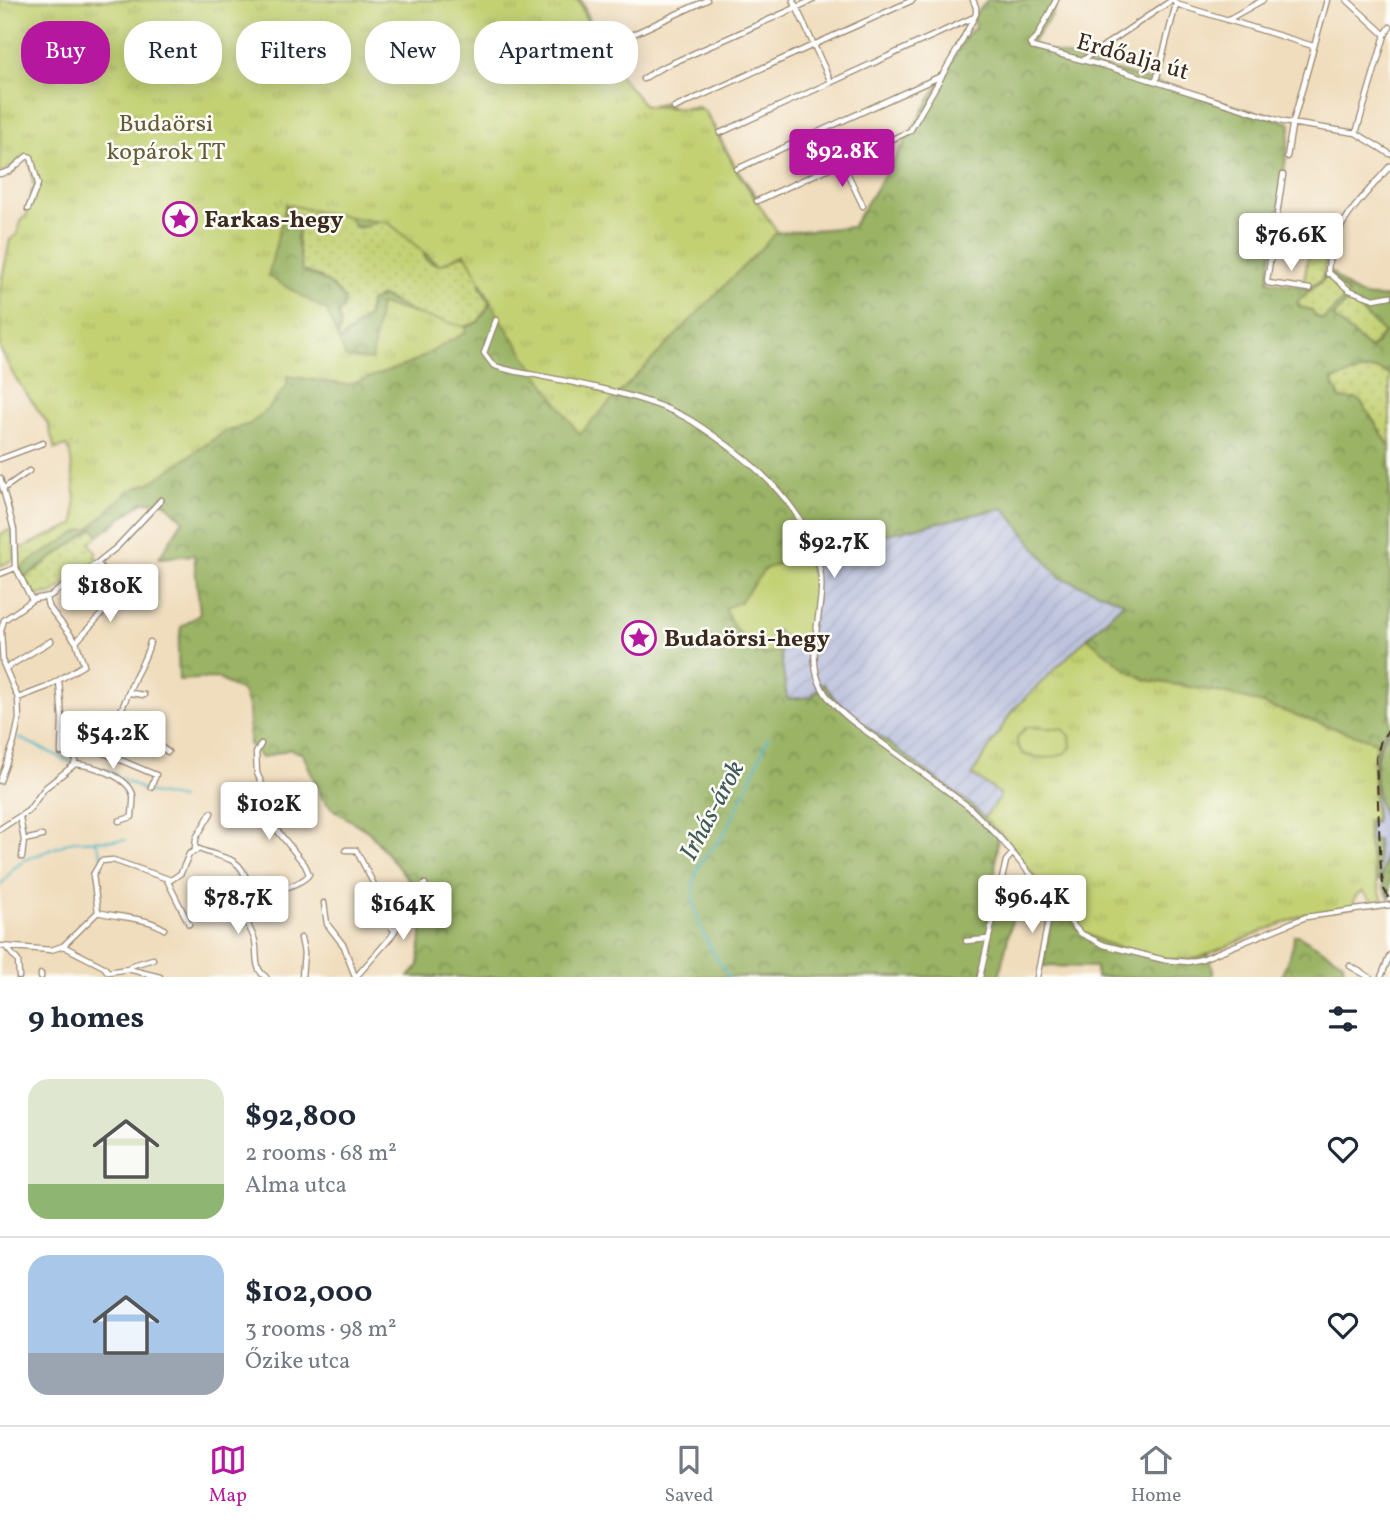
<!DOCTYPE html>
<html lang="en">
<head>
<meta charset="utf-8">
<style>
  :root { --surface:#fff; --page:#f6f6f7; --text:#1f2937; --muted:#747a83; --line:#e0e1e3; --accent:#b5179e }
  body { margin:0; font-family:Vollkorn,serif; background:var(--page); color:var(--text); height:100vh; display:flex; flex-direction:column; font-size:26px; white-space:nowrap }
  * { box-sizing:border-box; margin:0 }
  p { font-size:23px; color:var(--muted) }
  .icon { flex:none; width:38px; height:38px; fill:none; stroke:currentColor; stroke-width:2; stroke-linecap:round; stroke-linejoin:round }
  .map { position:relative; height:977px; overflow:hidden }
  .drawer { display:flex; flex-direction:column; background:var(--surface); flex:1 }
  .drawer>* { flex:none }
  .top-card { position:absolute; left:21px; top:21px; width:700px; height:63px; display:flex; gap:14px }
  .price { position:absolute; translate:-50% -60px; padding:0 16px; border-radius:7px; background:#fff; color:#222; font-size:23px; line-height:46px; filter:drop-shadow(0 2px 4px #0008) }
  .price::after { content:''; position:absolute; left:50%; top:42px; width:21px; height:16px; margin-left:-10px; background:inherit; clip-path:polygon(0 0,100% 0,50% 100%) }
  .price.current { background:var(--accent); color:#fff }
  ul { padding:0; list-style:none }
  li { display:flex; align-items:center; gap:21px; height:175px; padding:0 28px }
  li+li { border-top:2px solid var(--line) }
  li span { display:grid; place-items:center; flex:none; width:196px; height:140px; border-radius:21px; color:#555 }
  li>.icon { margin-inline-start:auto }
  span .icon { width:84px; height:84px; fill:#fffc; stroke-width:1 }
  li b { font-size:30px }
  h2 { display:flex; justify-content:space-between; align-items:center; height:84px; padding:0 28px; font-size:30px }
  .chip { padding:0 24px; border-radius:28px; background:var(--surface); box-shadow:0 4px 18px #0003; font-size:24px; line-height:63px }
  .chip.current { background:var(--accent); color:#fff }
  .dock { display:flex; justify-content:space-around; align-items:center; height:98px; border-top:2px solid var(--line); background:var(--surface); font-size:19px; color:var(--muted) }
  .dock a { display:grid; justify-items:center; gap:4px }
  .dock .current { color:var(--accent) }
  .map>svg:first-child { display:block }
  .industrial { fill:url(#industrial-furrows) }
  .railway { fill:#bdc3de }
  .grass { fill:url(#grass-dots); stroke:#7f7e48; stroke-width:2 }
  .forest { fill:url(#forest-crowns); stroke:#6a6e42; stroke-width:2; fill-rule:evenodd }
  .park { fill:url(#park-tufts); stroke:#7f7e48; stroke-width:2 }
  .pitch { fill:#c3d173; stroke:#7f7e48; stroke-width:2 }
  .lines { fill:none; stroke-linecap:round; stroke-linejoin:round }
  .stream { stroke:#4ab5c7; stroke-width:2 }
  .minor-casing { stroke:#96846e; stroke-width:7 }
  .minor { stroke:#fff; stroke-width:4.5 }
  .rail { stroke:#3b2a1e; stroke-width:2; stroke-dasharray:10 5; stroke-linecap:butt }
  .labels { text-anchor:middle; stroke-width:5; stroke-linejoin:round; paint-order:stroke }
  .street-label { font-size:24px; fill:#3b2a1e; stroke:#fdfcf7 }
  .park-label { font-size:24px; fill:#645c38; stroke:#fdfcf7 }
  .poi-label { font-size:24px; font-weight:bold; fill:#3b2a1e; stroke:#fdfcf7; text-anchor:start }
  .water-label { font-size:26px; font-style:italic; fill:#405b59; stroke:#fdfcf7 }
</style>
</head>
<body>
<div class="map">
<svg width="1390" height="977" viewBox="0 0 1390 977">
  <defs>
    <pattern id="industrial-furrows" width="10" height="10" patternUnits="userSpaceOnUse" patternTransform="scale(1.75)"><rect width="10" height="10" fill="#bdc3de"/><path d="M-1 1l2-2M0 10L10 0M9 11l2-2" fill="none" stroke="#a3a8be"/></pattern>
    <pattern id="grass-dots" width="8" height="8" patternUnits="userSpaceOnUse" patternTransform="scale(1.75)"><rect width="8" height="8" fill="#c3d173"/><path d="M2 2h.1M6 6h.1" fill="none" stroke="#a8b463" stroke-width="1.8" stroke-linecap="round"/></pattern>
    <pattern id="forest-crowns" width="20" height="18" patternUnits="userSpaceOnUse" patternTransform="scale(1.75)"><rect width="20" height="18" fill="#9ab365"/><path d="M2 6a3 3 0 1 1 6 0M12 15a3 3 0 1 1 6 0" fill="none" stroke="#7f9253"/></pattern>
    <pattern id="park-tufts" width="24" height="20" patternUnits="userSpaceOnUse" patternTransform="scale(1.75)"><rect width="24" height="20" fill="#c3d173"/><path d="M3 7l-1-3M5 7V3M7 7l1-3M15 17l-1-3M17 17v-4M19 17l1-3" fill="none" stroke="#a8b463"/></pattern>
  </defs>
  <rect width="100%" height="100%" fill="#fdfcf7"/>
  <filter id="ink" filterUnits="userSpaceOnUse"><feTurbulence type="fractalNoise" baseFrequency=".0143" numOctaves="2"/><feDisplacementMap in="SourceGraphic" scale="14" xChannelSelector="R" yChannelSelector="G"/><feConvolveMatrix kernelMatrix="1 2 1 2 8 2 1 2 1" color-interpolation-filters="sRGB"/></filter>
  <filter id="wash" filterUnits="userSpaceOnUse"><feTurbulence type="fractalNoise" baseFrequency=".00686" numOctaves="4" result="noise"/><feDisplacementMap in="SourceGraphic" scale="28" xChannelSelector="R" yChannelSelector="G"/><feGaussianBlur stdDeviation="1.57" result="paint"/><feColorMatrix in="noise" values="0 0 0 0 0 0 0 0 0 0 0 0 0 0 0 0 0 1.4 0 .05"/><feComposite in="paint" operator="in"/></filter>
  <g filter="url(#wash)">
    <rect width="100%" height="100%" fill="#f0ddbd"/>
    <path class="industrial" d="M1004 508 1059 577 1125 602 1013 710 972 775 999 793V799L984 818 971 805 842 708 823 684 812 697 787 699 780 649 773 632 777 630 790 645 808 644 814 575 804 554 815 550Z"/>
    <path class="railway" d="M1390 726V730L1381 743 1377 758 1378 802 1386 822 1384 826 1387 841 1382 877 1390 903 1381 883 1377 840H1369V830L1370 823 1376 817 1375 756 1380 740Z"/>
    <path class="grass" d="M288 202 402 225 432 261 439 265 450 261 451 257 459 254 466 255 481 277 480 286 490 304 478 322 448 333 382 296 370 302 368 316 341 340H337C343 315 333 300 322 277L302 271 297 238 302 218 286 211Z
      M1310 244 1329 247 1322 279 1309 288 1303 287Z
      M1328 275 1349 295 1323 320 1315 316 1311 310 1301 308 1297 303C1304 292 1320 285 1328 275Z
      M1347 302 1356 306 1384 333 1370 350 1333 317Z
      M1369 368 1382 371 1390 375V447L1362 403 1340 399 1332 380Z
      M94 528 99 535 90 543 96 552V562L52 594 32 595 24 578Z"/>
    <path class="forest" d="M0 0H581L605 55 639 103 645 107 665 102 677 110 697 106 707 114 736 168 757 197 754 202 772 233 852 227 911 132 967 35 976 27 972 18 987 0H1057L1052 15 1030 45 1291 123 1268 281 1309 288 1320 282 1328 271H1331C1351 294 1360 299 1390 297V375C1370 362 1353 376 1332 380L1340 399H1357L1362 403 1390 447V726C1367 750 1375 787 1376 817L1375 822 1370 823 1369 840H1377L1380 880 1377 881C1372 858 1367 845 1367 820H1374L1373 763 1376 742 1253 701 1214 691 1146 680 1127 670 1087 638 1124 602 1059 577 1004 508 815 550 765 569 740 602 738 634 764 655 780 649 787 699 811 697 824 684 842 708 971 805 998 832 994 885 1018 893 999 977H409L419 965 423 906 412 884 369 832 334 810 322 798 303 754 290 749 261 758 249 744V710L243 692 217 678 179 680 178 651 181 627 200 614 194 555 159 558 183 520 164 502H143L99 535 94 528 24 578 18 565 78 524 75 463 40 187 33 155 4 171ZM288 203 349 214 353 225 359 228 381 221 402 225 420 242 426 260 439 265 450 261 451 257 459 254 466 255 481 277 480 286 490 304 478 322 456 332 429 321 382 296 370 302 368 316 341 340H337L341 325 338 313 343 309 345 300C334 284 320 277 302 270L297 238 302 218 286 211ZM1328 275 1349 294 1323 320 1315 316 1312 310 1300 307 1297 303C1304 292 1320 285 1328 275ZM270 277 308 301 241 304ZM1347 302 1356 306 1384 333 1371 350 1333 317Z
      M1390 730V899L1384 888 1382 877 1387 841 1384 826 1386 822C1373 796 1370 753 1390 730Z
      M1054 900 1194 958 1208 954 1214 970 1212 977H1096V967L1043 966Z
      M1294 935H1298L1343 962 1344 972 1357 977H1281L1293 946Z"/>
    <path class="park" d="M0 0H578L601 53 645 106 704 110 737 171 777 232 579 434 501 320 465 253 439 265 389 223 325 213 286 204 268 276 327 311 346 358 372 360 380 304 465 327 466 332 411 363 348 385 287 376V386L269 408 250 424 224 432 152 482 128 491 89 529 82 530 30 561 19 570 17 560 19 549 75 524V495L70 452 67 446 55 449 48 424 14 376 0 349V288L10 240 17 234 22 218 26 217 32 190H35L36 184H33L30 159H26L25 156 4 172 0 173Z
      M12 529 15 559 0 566V534Z
      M1087 638 1127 670 1146 680 1214 691 1253 701 1376 742 1373 763 1375 820H1367C1367 849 1374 876 1384 903L1375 904 1362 891 1355 897 1353 907 1303 915 1201 957C1170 966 1104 946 1077 928L1010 847V843L984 818 999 799V793L972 775 1013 710Z"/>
    <path class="pitch" d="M804 554C823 595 813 604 808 645H790L777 630 774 632 780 649 765 655C747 641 731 630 725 608L740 602 765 569Z
      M1026 727 1062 729 1070 736 1071 747C1061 761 1039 759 1023 754L1017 745V738Z"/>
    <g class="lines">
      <path class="stream" d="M19 738 71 762
        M103 768 116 774
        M121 778 147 792 181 799
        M95 840 103 858
        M0 886 14 868 25 860 73 841 126 840
        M729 977C708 945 680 903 700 864 706 852 717 846 724 834 741 803 755 770 768 737"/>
    </g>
  </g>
  <g filter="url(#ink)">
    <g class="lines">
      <g class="minor-casing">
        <path id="minor" d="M793 0 831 82
          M1056 0 1037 37 1030 44 1032 47 1109 67 1284 122 1356 133 1390 154
          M1173 0 1176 4 1313 46
          M1347 0 1385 35
          M1227 20 1263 0
          M612 44 707 0
          M1083 60 1172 0
          M643 79 659 69 813 0
          M1156 81 1176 4
          M674 108 913 0
          M720 133 972 18
          M1356 133 1385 35 1390 27
          M1287 157 1292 126 1327 0
          M842 162 863 206
          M737 169 941 76
          M0 174 10 171 27 156 31 157 38 184 28 209
          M1283 175 1267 281 1268 283 1310 289
          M757 201 910 131 957 50 976 14V7L973 0
          M1299 228 1336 234
          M1328 272 1349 290 1374 299 1390 296
          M1328 274C1328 228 1362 199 1390 166
          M496 320 484 353 493 365C509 372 528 373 545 377 587 385 656 399 692 421 745 455 808 504 820 570 823 586 820 603 818 618 811 666 811 689 852 721L969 807 999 837 1080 933 1104 945 1164 960 1188 962 1202 959 1306 917 1390 905
          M0 459 43 443
          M0 478 14 530 15 566 32 600
          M3 489 29 471
          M97 563 106 573 127 584
          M0 574 15 568
          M76 642 126 587
          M6 668 51 641
          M59 680 62 718 61 753
          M131 693 144 695
          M18 698 47 687 84 665 76 642 48 606 46 598
          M113 725 143 735 168 752
          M79 749 83 745 87 746 156 775 151 787
          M75 764C91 765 128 776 133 795 134 801 132 810 132 817L119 821
          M0 781 14 742 19 719 18 698 3 663 1 630 4 620 34 599 50 596 97 563 117 547 161 500
          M20 818 24 840 22 857
          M0 829 28 811 45 788 74 765 78 747 84 735 114 724C123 709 128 693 135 677 141 665 147 656 150 642
          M24 840 42 836
          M195 849 196 838 211 813
          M346 850H356L381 898 391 927 395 931
          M167 880 189 924
          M252 895C262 897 304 884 309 874L305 865 272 824 267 809 269 800 257 773 256 753 261 744
          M252 895C234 907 251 927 255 941 258 954 253 969 266 977
          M324 903 327 924 344 946 355 977
          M98 912C118 918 148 917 164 929
          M301 938 304 953 302 977
          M966 941 988 939
          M0 946 51 950 63 946 104 967 108 972 128 969 160 977
          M63 946 98 912 93 875 101 861 113 860 171 880 181 873 189 854 199 849C233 863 240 853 252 895
          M6 947 18 961 19 977
          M1350 966 1369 977
          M128 969 133 965 153 959
          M41 974V977
          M356 977 391 937 415 896 425 884
          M980 977 1006 861 1012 854
          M1037 977 1052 902
          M1381 977 1390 955"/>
      </g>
      <use href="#minor" class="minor"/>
      <path class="rail" d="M1390 728 1381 740 1376 758 1381 872 1384 889 1390 901"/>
    </g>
  </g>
  <defs>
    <g id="sight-ring" transform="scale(1.75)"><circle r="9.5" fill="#fdfcf7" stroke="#b5179e" stroke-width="1.5"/><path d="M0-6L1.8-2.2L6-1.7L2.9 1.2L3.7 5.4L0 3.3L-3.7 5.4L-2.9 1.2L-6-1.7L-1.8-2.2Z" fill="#b5179e"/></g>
  </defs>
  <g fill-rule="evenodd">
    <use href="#sight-ring" x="180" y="219"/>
    <use href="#sight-ring" x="639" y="638"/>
  </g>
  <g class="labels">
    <g class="street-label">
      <text transform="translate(1133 56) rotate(16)" y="8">Erdőalja út</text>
    </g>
    <g class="park-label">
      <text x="166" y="131">Budaörsi<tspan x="166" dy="28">kopárok TT</tspan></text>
    </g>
    <g class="poi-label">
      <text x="204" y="227">Farkas-hegy</text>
      <text x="664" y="646">Budaörsi-hegy</text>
    </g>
    <g class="water-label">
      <text transform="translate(711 810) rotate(-62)" y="9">Irhás-árok</text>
    </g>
  </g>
</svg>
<b class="price current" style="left:842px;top:189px">$92.8K</b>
<b class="price" style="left:1291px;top:273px">$76.6K</b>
<b class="price" style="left:834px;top:580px">$92.7K</b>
<b class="price" style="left:110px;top:624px">$180K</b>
<b class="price" style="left:113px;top:771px">$54.2K</b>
<b class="price" style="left:269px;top:842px">$102K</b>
<b class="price" style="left:1032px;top:935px">$96.4K</b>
<b class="price" style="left:238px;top:936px">$78.7K</b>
<b class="price" style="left:403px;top:942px">$164K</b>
<div class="top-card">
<a class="chip current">Buy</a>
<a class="chip">Rent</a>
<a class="chip">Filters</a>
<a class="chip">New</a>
<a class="chip">Apartment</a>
</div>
</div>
<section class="drawer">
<h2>9 homes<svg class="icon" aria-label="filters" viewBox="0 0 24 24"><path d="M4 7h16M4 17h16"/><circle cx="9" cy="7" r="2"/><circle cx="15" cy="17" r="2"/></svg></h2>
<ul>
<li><span style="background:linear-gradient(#dfe7d0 75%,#8fb573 0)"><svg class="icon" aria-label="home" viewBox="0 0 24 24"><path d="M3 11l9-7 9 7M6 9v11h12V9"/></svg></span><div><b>$92,800</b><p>2 rooms · 68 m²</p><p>Alma utca</p></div><svg class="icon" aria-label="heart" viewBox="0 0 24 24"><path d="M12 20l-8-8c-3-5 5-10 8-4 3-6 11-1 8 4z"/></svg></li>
<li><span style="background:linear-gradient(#a9c7e8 70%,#9aa5b1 0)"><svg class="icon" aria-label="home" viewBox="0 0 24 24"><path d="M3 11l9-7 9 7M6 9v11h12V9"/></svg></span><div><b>$102,000</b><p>3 rooms · 98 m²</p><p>Őzike utca</p></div><svg class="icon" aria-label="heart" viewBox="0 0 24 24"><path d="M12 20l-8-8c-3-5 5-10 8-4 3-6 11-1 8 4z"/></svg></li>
</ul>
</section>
<nav class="dock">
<a class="current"><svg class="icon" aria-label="map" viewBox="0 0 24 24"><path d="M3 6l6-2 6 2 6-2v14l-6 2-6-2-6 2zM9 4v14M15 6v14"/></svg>Map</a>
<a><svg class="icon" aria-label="saved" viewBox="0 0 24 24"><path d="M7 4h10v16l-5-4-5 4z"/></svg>Saved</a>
<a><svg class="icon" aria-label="home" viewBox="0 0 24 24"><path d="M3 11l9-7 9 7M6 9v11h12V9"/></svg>Home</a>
</nav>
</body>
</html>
